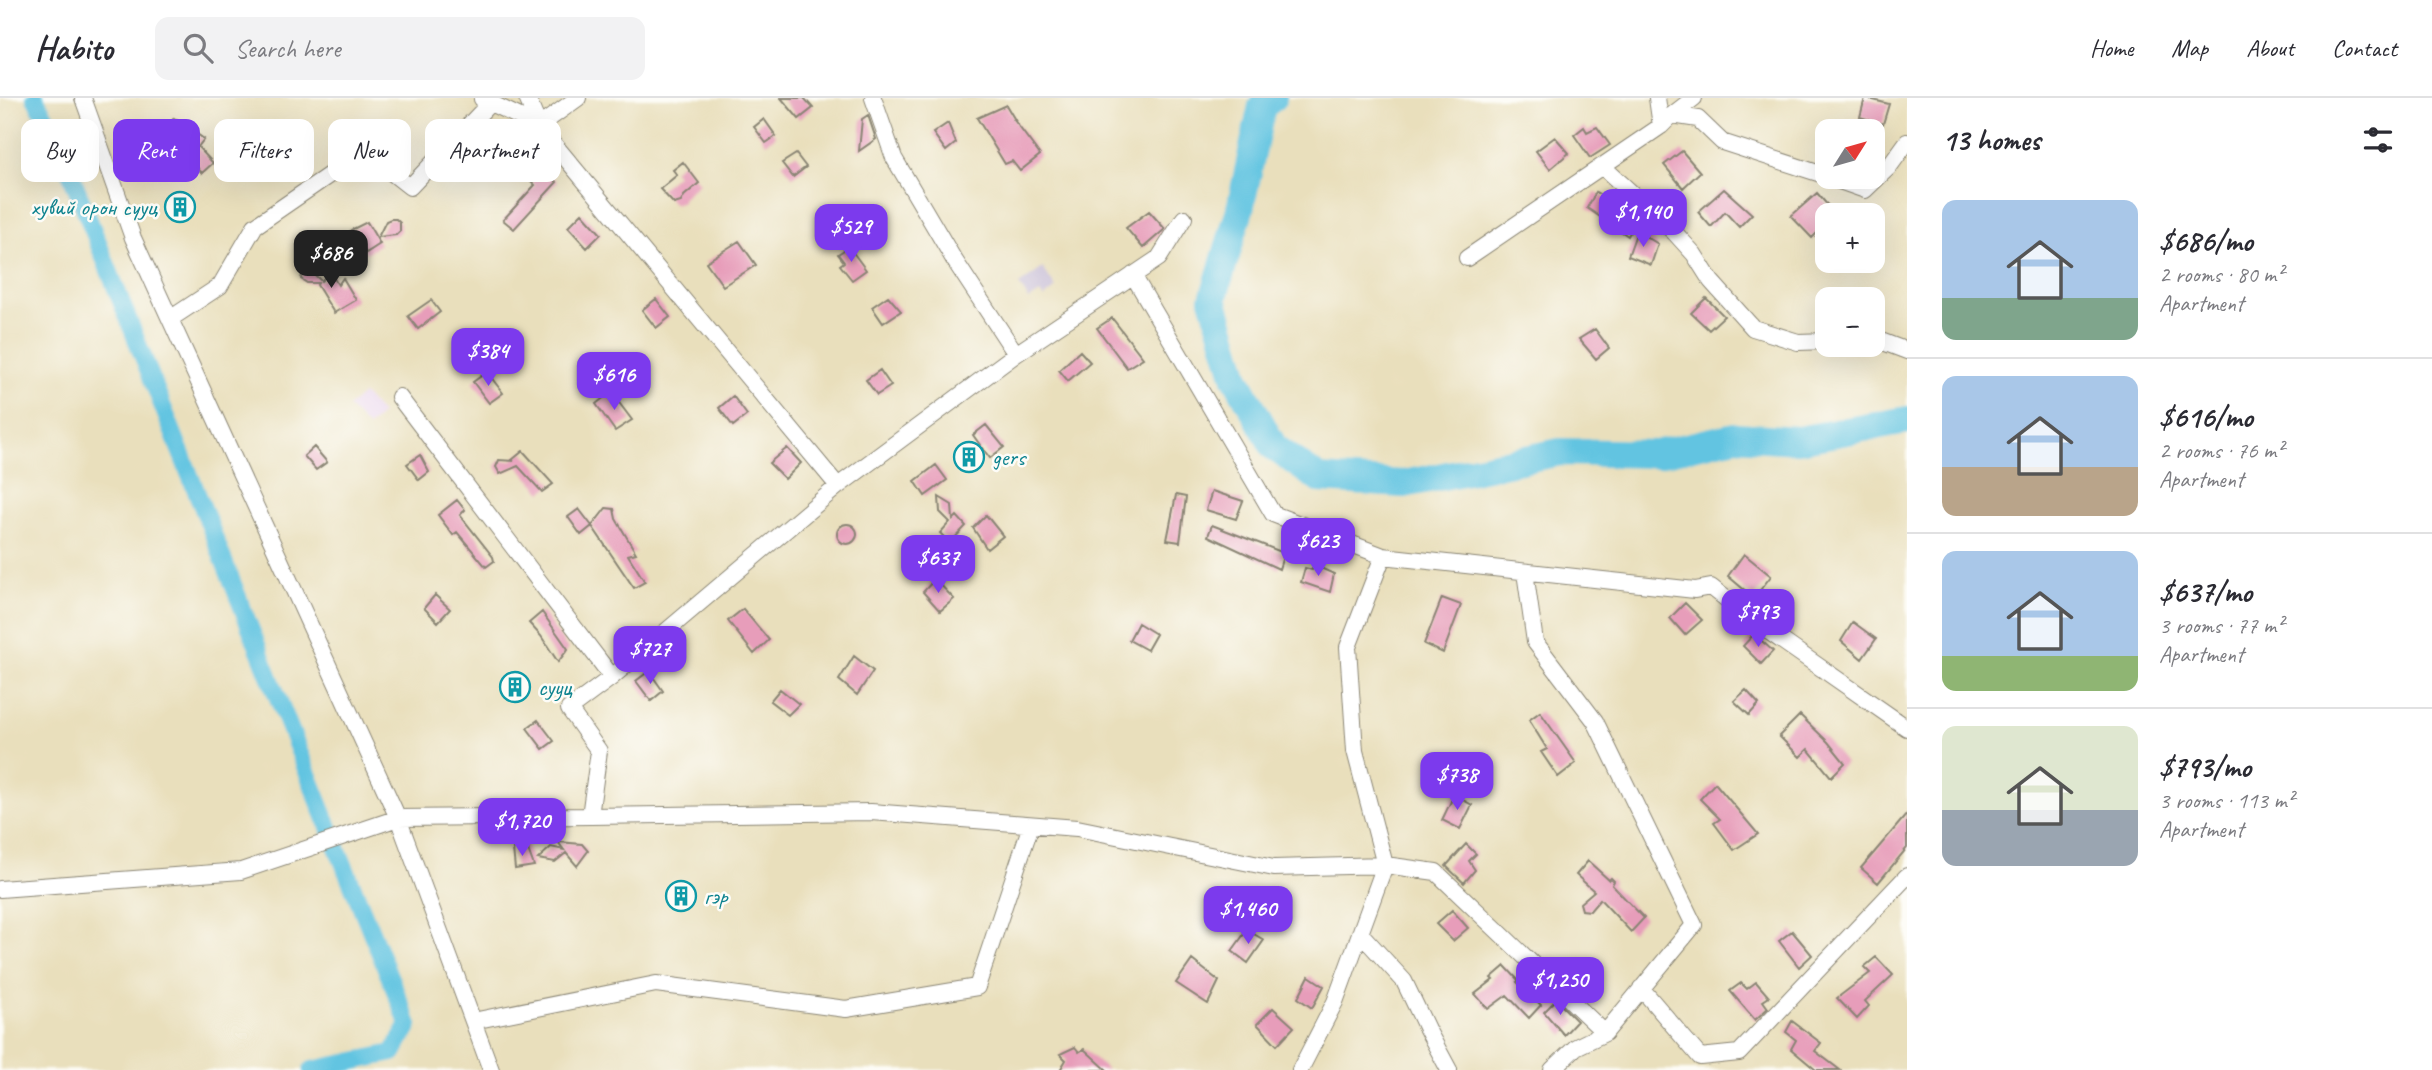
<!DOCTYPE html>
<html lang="en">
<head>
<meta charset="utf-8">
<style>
  :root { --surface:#fff; --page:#f2f2f3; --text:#2b2b33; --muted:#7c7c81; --line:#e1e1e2; --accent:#7c3aed }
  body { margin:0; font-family:Caveat,sans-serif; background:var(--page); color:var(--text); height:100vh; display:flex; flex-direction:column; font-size:26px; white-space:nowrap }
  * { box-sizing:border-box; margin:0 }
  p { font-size:23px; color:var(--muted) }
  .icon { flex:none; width:38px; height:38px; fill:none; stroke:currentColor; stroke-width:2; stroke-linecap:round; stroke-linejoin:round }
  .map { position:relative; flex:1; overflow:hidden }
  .drawer { display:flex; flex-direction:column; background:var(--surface); width:525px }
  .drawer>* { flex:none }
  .hud { position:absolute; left:21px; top:21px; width:665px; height:63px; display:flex; gap:14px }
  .needle { width:46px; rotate:53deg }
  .buttons { position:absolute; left:1815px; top:21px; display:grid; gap:14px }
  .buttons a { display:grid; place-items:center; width:70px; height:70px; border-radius:14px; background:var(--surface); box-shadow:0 7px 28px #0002; font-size:35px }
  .price { position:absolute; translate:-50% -60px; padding:0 16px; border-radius:14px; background:var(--accent); color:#fff; font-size:23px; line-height:46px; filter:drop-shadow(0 2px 4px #0008) }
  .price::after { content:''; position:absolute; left:50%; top:42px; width:21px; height:16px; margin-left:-10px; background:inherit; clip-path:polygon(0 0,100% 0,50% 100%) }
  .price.current { background:#222; color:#fff }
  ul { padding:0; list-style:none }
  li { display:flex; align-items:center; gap:21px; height:175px; padding:0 35px }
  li+li { border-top:2px solid var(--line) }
  li span { display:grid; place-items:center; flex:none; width:196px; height:140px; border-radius:14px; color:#555 }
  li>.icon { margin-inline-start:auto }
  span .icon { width:84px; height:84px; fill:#fffc; stroke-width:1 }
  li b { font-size:30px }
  h2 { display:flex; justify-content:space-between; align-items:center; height:84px; padding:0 35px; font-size:30px }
  .pill { padding:0 24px; border-radius:14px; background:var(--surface); box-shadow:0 7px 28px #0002; font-size:24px; line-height:63px }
  .pill.current { background:var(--accent); color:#fff }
  header { display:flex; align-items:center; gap:42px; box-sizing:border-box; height:98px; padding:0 35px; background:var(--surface); border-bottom:2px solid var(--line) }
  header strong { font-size:33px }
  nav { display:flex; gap:38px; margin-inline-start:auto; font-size:24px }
  .search { width:490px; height:63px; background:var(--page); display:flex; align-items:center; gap:18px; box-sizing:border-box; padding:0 24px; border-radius:14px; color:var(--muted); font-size:26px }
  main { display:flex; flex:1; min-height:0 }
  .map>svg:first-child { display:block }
  .built { fill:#e8d2ee }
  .industrial { fill:#c9bfd7 }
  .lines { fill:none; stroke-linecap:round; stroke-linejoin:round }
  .canal { stroke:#62c4e1; stroke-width:18 }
  .river { stroke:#62c4e1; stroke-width:28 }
  .building { fill:#e79dba }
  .minor-casing { stroke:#8a8574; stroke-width:18 }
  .minor { stroke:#fff; stroke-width:16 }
  .labels { text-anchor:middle; stroke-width:5; stroke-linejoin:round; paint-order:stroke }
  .culture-label { font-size:24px; fill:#0d838f; stroke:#fdfcf7; text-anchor:start }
</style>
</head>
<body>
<header>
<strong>Habito</strong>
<div class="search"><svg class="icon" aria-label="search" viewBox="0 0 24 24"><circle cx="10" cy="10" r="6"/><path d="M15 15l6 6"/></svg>Search here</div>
<nav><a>Home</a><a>Map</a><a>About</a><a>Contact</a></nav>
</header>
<main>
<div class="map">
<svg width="1907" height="972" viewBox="0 0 1907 972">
  <rect width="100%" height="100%" fill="#fdfcf7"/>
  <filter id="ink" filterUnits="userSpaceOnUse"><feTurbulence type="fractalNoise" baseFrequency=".0143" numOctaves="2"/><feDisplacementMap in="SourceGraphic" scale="14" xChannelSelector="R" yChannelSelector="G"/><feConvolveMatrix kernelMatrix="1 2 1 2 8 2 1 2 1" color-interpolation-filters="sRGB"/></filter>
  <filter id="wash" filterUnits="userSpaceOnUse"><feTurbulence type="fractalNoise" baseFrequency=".00686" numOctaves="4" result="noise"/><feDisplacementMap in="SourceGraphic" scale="28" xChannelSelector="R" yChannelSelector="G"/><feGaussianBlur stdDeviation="1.57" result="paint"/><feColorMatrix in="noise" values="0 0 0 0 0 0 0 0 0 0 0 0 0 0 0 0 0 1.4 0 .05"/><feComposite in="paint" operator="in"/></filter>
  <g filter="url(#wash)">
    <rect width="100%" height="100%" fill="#e9dfbc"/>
    <path class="built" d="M363 296 382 316 368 329 348 309Z"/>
    <path class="industrial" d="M1043 170 1056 190 1044 200 1040 195 1029 202 1019 187Z"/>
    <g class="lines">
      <path class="canal" d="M35 0 55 36 340 757 409 927 393 955 312 972"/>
      <path class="river" d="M1273 0 1262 8 1240 111 1213 201 1236 280 1274 349 1319 381 1404 386 1560 354 1656 356 1735 338 1798 342 1907 322"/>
    </g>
    <g id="blocks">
      <path class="building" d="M781 0H804L813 10 799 21Z
        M1865 0 1889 6 1883 26 1860 19Z
        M1006 7 1015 22H1014L1040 57 1020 73 1012 63 1005 66 977 20Z
        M868 17 876 41 859 53 862 21Z
        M174 20 204 41 198 49 213 65 202 75 184 55 193 46 167 30Z
        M764 21 776 38 766 45 754 29Z
        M948 25 956 45 946 53 933 35Z
        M1584 29 1587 34 1597 29 1610 47 1590 60 1574 37Z
        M1555 39 1569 55 1550 71 1536 53Z
        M1682 53 1700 74 1683 90 1664 67Z
        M796 56 806 69 793 79 782 65Z
        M536 62 557 84 514 131 503 122 535 87 523 75Z
        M683 64 699 85 684 98 681 104 674 106 660 91 677 77 673 72Z
        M1724 91 1752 116 1739 129 1725 114 1711 129 1698 114Z
        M1596 94 1638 120 1628 138 1587 110Z
        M1817 95 1831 111 1821 119 1826 126 1812 140 1791 118Z
        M1149 113 1165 131 1143 150 1126 130Z
        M582 115 601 136 587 150 568 129Z
        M391 121H396L400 125V133L396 137 378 139 386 123Z
        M367 124 380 146 366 155 351 132Z
        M1637 133 1658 146 1651 167 1628 158Z
        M739 143 756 167 723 188 706 164Z
        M849 149 866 172 852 182 840 167 844 164 838 156Z
        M309 171 321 183 330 174 338 187 343 180 356 202 334 215 317 187 318 185H307L301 181 303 173Z
        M888 198 901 213 883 225 872 209Z
        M1706 200 1724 218 1709 232 1691 215Z
        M656 201 670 219 656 230 642 212Z
        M431 202 440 214 418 231 408 218Z
        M1112 220 1143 260 1127 270 1097 230Z
        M1595 231 1609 250 1596 261 1579 241Z
        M1080 253 1090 264 1068 283 1059 272Z
        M880 272 891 288 877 297 866 282Z
        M487 274 503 295 489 305 473 284Z
        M611 294 632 322 615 333 596 306Z
        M733 298 747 317 733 328 719 310Z
        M986 327 1004 349 990 360 982 350 969 370 960 358 980 347 973 337Z
        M314 349 327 364 316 372 304 358Z
        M787 350 801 365 785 381 769 365Z
        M523 353 553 386 542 394 518 368 500 376 496 369 499 362 514 363 512 362Z
        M420 357 429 374 419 382 407 366Z
        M936 367 947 382 925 398 915 383Z
        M1212 393 1243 403 1236 421 1206 412Z
        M1176 397 1186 399 1180 444 1167 442Z
        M939 399 952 407 953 422 957 418 966 428 950 445 940 435 950 424 940 414Z
        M457 402 465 412 460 417 493 459 494 463 486 469 457 434 453 437 438 417Z
        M606 410 614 411 616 421 636 455 628 457 645 484 634 490 592 428Z
        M579 411 592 428 581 437 568 419Z
        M986 417 1003 438 987 451 973 430Z
        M837 436a10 10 0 1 1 20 0a10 10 0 1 1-20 0Z
        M1212 427 1284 455 1279 471 1208 438Z
        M1744 456 1771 478 1754 500 1728 478Z
        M1314 467 1334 476 1330 494 1301 484 1305 470 1312 472Z
        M935 481 954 501 940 513 923 494Z
        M435 497 450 511 438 524 424 510Z
        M1442 500 1461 507 1443 555 1424 546Z
        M1685 505 1702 522 1685 537 1670 520Z
        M743 511 769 542 754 556 728 523Z
        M542 514 568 551 558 564 541 538 529 525Z
        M1853 524 1876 541 1862 561 1841 543Z
        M1138 525 1156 536 1147 552 1129 542Z
        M1754 536 1773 553 1761 566 1743 548Z
        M854 558 873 573 857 597 839 582Z
        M649 573 663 593 651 603 636 583Z
        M780 591 799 606 788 617 770 603Z
        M1746 592 1759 606 1749 617 1734 603Z
        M1540 614 1576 665 1558 679 1541 654 1547 651 1529 622Z
        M1800 617 1828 644 1845 665 1831 679 1808 651 1800 659 1779 638Z
        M538 622 554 643 543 651 527 630Z
        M1715 685 1758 736 1734 752 1714 725 1720 721 1700 701Z
        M1454 697 1472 707 1460 731 1442 722Z
        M1907 716V750L1878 785 1861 770Z
        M558 744 582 746 588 753 577 768 566 755 555 764 538 761 551 749 564 752Z
        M526 746 534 768 515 771 513 751Z
        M1466 746 1476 756 1469 763 1475 772 1464 785 1446 768Z
        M1588 763 1609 782 1611 780 1614 783 1612 787 1644 820 1631 834 1600 801 1590 813 1582 812 1580 805 1594 793 1576 777Z
        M1452 812 1468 830 1453 843 1436 826Z
        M1247 832 1264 842 1248 865 1232 853Z
        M1792 833 1812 857 1799 869 1779 843Z
        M1876 859 1893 877 1865 903 1869 908 1857 921 1837 900 1870 875 1864 869Z
        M1192 862 1219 883 1208 906 1176 885Z
        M1505 868 1519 883 1517 884 1541 907 1529 920 1507 897 1488 911 1475 896 1493 882 1491 880Z
        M1309 878 1324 888 1312 910 1298 900Z
        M1756 884 1769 899 1763 903 1768 910 1755 922 1730 893 1741 885 1747 891Z
        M1556 902 1577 923 1564 937 1544 914Z
        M1273 910 1294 929 1277 947 1257 926Z
        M1792 923 1821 945 1815 953 1840 972H1816L1791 951 1796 942 1786 934Z
        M1075 949 1079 954 1084 951 1107 972H1060L1066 962 1060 956Z"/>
    </g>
  </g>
  <g filter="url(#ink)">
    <use href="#blocks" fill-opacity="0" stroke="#8a8574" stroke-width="2"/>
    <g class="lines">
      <g class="minor-casing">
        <path id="minor" d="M83 0 133 140 398 720 491 972
          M527 0 539 28 838 388
          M873 0 894 60 953 160 1016 256
          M1657 0 1661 28
          M482 1 539 28
          M1672 17 1698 21 1722 44 1827 78
          M539 28 578 0
          M1602 68 1674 134 1694 156 1711 183 1753 230 1798 244 1827 243
          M1828 79 1865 92 1889 69 1907 44
          M1467 160 1661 28 1672 17 1694 0
          M170 221 220 188 255 128 364 53 410 89 489 6
          M1872 242H1878L1907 253
          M399 299 612 579
          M1383 458 1695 492 1711 489 1758 526 1907 630
          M1525 474 1535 544 1595 623 1694 827 1605 935 1576 949 1552 972
          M590 718 871 714 1077 730 1274 770 1385 767 1355 653 1348 549 1383 458 1273 416 1133 177
          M0 791 241 773 398 720 590 718 599 653 569 611 612 579 838 388 1016 256 1159 160 1184 120
          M1360 835 1404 883 1427 931 1449 972
          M1641 890 1700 959 1739 955 1907 778
          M473 923 656 886 846 911 977 889 1031 727
          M1300 972 1335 904 1385 767 1436 774 1605 935"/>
      </g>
      <use href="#minor" class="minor"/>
    </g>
  </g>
  <defs>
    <g id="building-ring" transform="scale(1.575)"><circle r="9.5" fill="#fdfcf7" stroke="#0f9aa8" stroke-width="1.5"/><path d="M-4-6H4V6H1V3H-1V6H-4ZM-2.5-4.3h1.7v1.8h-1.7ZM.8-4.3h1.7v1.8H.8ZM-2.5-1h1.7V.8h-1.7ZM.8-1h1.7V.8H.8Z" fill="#0f9aa8"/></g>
  </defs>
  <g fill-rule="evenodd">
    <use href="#building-ring" x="180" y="109"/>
    <use href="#building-ring" x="969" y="359"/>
    <use href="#building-ring" x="515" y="589"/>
    <use href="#building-ring" x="681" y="798"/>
  </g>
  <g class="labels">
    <g class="culture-label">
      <text x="157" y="117" text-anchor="end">хувий орон сууц</text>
      <text x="992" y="367">gers</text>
      <text x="538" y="597">сууц</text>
      <text x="704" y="806">гэр</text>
    </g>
  </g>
</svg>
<div class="buttons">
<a><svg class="needle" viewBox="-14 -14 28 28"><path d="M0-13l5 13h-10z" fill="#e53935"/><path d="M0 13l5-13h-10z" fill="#7c7c81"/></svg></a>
<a>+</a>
<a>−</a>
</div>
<b class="price" style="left:1643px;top:151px">$1,140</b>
<b class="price" style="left:851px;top:166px">$529</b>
<b class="price current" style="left:331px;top:192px">$686</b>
<b class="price" style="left:488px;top:290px">$384</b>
<b class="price" style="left:614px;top:314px">$616</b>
<b class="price" style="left:1318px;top:480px">$623</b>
<b class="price" style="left:938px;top:497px">$637</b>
<b class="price" style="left:1758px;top:551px">$793</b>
<b class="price" style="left:650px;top:588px">$727</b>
<b class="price" style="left:1457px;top:714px">$738</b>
<b class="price" style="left:522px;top:760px">$1,720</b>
<b class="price" style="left:1248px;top:848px">$1,460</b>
<b class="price" style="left:1560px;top:919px">$1,250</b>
<div class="hud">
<a class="pill">Buy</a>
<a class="pill current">Rent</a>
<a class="pill">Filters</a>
<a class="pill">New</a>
<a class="pill">Apartment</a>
</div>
</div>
<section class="drawer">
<h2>13 homes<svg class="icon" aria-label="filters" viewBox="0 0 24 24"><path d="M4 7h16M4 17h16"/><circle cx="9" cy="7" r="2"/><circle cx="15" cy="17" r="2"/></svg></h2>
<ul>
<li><span style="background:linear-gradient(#a9c7e8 70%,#7fa58c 0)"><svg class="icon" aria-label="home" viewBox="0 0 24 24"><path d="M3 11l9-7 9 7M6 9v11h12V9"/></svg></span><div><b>$686/mo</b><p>2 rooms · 80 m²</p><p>Apartment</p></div></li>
<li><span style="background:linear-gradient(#a9c7e8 65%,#b9a48a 0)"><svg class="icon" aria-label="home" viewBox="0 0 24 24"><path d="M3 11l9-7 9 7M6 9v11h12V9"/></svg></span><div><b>$616/mo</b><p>2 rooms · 76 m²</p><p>Apartment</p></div></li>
<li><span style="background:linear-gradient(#a9c7e8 75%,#8fb573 0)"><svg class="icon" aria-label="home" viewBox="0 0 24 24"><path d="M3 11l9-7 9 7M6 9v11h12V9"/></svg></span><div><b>$637/mo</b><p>3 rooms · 77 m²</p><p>Apartment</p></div></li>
<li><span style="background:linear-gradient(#dfe7d0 60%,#9aa5b1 0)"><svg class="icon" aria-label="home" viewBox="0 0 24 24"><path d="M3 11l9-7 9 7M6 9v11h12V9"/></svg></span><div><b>$793/mo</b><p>3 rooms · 113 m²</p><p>Apartment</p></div></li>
</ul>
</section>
</main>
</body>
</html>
